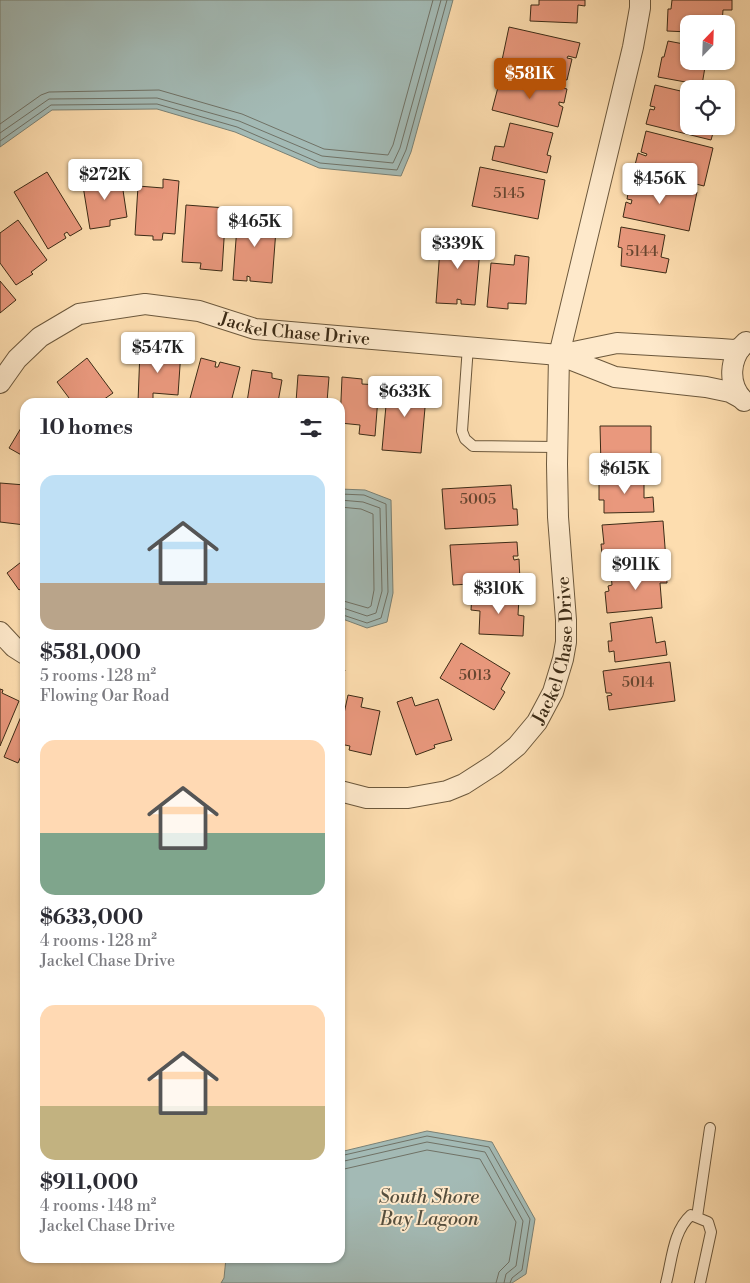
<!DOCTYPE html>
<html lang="en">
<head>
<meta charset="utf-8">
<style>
  :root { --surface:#fff; --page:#f7f7f7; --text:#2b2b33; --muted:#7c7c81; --accent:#b45309 }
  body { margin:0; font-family:"Libre Bodoni",serif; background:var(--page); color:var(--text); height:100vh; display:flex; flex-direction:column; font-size:19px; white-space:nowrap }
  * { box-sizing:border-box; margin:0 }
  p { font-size:16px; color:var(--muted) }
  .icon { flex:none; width:28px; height:28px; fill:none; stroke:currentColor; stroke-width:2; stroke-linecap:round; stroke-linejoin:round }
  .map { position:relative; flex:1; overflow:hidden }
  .panel { position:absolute; left:20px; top:398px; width:325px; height:865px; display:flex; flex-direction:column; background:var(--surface); border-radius:15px; box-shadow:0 1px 4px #0004 }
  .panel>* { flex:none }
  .needle { width:32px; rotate:23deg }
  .controls { position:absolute; left:680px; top:15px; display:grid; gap:10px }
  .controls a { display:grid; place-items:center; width:55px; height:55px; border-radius:10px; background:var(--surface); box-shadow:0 1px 4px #0004; font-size:25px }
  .price { position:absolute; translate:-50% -42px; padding:0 11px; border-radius:5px; background:#fff; color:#222; font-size:16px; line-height:32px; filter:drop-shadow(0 1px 2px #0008) }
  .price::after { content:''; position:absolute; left:50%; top:30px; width:15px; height:11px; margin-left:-8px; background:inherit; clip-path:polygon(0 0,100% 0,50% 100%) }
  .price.current { background:var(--accent); color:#fff }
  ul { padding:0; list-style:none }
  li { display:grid; align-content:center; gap:10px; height:265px; padding:0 20px }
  li span { display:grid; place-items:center; height:155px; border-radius:15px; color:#555 }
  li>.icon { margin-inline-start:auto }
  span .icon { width:90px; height:90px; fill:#fffc; stroke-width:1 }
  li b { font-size:21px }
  h2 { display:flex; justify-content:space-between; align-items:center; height:60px; padding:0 20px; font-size:21px }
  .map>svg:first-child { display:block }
  .water { fill:#a3bab5; stroke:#7a8175 }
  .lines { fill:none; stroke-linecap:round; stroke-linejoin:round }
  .shore { stroke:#707266; stroke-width:1 }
  .building { fill:#e9987d; stroke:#3c2b16 }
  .lane-casing { stroke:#6c583c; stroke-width:12 }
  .street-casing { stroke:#6c583c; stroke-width:22 }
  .lane { stroke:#fee9cb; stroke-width:10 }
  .street { stroke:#fee9cb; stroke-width:20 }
  .labels { text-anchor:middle; stroke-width:4; stroke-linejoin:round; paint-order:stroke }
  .number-label { font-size:15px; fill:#674630 }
  .street-label { font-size:18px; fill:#3c2b16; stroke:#fee9cb }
  .water-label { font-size:19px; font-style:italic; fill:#564f3e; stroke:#fee9cb }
</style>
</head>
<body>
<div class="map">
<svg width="750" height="1283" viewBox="0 0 750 1283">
  <rect width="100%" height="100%" fill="#fdddaf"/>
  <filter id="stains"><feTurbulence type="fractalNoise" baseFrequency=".004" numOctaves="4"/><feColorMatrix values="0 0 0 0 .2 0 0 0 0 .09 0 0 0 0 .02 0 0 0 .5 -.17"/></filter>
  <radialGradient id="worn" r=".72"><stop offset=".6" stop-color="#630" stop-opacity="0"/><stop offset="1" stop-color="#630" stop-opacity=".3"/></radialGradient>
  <path class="water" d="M0 0H453L411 152 401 176 319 168 235 132 157 109 52 110 0 147Z
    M340 489 365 490 391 500 393 593 387 622 367 628 340 618Z
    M427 1131 492 1142 535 1219 526 1274 512 1283H221L224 1278 226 1258H340V1152Z"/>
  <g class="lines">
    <path class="shore" d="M0 124 41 95 49 92 159 90 242 114 324 149 388 155 393 145 433 0
      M0 133 49 99 157 98 239 121 322 156 393 163 400 148 441 0
      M0 141 51 105 157 104 237 127 320 163 397 170 406 150 447 0
      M340 494 364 495 386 504 388 592 381 618 367 623 340 614
      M340 500 363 502 380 508 382 591 376 613 367 616 340 607
      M340 507 361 509 373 514 374 590 371 606 368 608 340 600
      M340 1156 427 1136 489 1147 530 1219 522 1270 512 1278 510 1283
      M340 1162 427 1142 485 1152 523 1221 516 1266 506 1274 504 1283
      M340 1170 427 1150 480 1159 516 1222 509 1262 499 1272 496 1283"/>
  </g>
  <path class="building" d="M539 0H585V6L578 5 577 23 530 21 531 5H539Z
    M672 0H732V10H723L722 24H689V32L667 31 668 9H671Z
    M509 27 580 43 576 58 568 56 567 58 572 59 567 80 501 65Z
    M668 41 689 45V61H706L702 85 658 77 662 57H664Z
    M502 72 567 89 564 103 559 102V105L563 107 558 127 492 110Z
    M655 85 689 93V126H715L711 140 646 124 650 109 654 110 655 107 650 106Z
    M510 123 553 133 547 155 551 156 547 173 492 160 495 146 504 147Z
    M646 131 713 148 704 186 634 169 638 153 646 156 647 154 641 152Z
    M480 167 545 180 538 219 472 206Z
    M120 170 127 217 110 220V226L90 229 83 186 106 182 104 173Z
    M47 172 82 229 70 236 67 232 64 234 66 238 48 249 14 192Z
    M631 178 697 192 689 231 623 217 626 202 631 204 632 200 627 199Z
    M163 179 179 181 175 234 163 233 162 240H153V236L135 235 138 186 163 188Z
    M186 205 226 208 222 271 200 269 201 263 182 262Z
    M238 213 277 216 272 283 250 281V277L247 276V281L233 280Z
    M18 220 47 260 31 272 33 274 16 285 0 263V233Z
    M621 227 665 235 661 257 669 259 666 273 621 266 622 248 618 247Z
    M441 235 481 239 475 305 461 304V300L457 299V304L436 303Z
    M515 255 529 257 526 304 508 303V309L487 307 491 263 514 265Z
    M0 281 16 300 0 313Z
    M140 350 181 351 178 395 153 393V402H138Z
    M87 358 113 393 100 402H72L57 382Z
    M201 358 216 362 215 367H218L220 362 240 367 231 402H189Z
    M252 370 272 373V378L282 380 278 402H247Z
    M298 375 329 377 327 402H296Z
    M342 377 362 379V384L379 385 375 436 359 434 360 425 340 423Z
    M388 383 402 384 401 389H405V384L427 385 421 453 382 450Z
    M600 426H651V466H601Z
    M21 428 25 431V457L9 448Z
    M644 477V498L653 497 654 512 604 513V500H599V478Z
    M0 483 25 485V525L0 522Z
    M511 485 513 509H517L518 525 445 529 442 489Z
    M663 521 666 560 603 565 601 544H604L602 525Z
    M517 542 518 556H513L514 560 519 559 520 581 453 585 450 545Z
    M25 559V590L23 587 19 590 7 573Z
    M666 568 667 583H660L662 608 607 613 605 592 609 591 608 586 612 585 611 574Z
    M472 595 519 598 518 615 524 616 523 636 479 634 480 611 471 610Z
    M652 617 656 643 665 641 667 655 615 662 614 651 609 652 608 641H612L610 623Z
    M461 643 510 673 501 689 505 692 494 710 440 678Z
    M670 662 675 701 609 710 607 696 612 695 611 693H606L603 671Z
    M340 668 345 670 340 682Z
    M0 689 3 690 2 693 19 701 0 746Z
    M348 695 363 698 361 707 380 711 371 755 349 750 350 746 340 744V732Z
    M412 697 415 706 438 699 452 740 434 745 435 748 416 755 397 702Z
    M25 707V755L22 754 18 763 4 757Z"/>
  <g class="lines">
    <g class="lane-casing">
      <path id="lane" d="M468 346 462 431 465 439 473 446 557 447
        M697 1217 710 1128
        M666 1283C672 1260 673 1231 691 1215L708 1222 711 1232 700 1283"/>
    </g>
    <g class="street-casing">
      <g id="street">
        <path d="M559 355 617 343 721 349 734 350 741 348"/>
        <path id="s1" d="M0 383 17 359 40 337 79 314 145 304 199 311 255 329 559 355 615 377 706 387 730 392 741 398"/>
        <path d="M744 401C727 384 729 358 746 342"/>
        <path d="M0 632 14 647 25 654"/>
        <path id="s2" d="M340 791 367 798H408L447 791 464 784 495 764 517 746 537 722 553 692 563 659 566 642V620L558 517 557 464 559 355 633 47 640 8V0"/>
      </g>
    </g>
    <use href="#lane" class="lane"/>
    <use href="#street" class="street"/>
  </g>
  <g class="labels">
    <g class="number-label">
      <text x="509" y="198">5145</text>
      <text x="642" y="256">5144</text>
      <text x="478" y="504">5005</text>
      <text x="475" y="680">5013</text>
      <text x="638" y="687">5014</text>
    </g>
    <g class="street-label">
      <text dy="6" stroke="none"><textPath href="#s1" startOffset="326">Jackel Chase Drive</textPath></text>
      <text dy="6" stroke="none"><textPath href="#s2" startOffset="299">Jackel Chase Drive</textPath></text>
    </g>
    <g class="water-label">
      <text x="429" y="1203">South Shore<tspan x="429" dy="22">Bay Lagoon</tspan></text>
    </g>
  </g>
  <rect width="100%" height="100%" filter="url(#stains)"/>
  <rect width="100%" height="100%" fill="url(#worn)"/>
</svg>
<div class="controls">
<a><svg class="needle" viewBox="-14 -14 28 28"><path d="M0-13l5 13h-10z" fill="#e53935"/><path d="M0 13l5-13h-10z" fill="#7c7c81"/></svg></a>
<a><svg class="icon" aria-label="locate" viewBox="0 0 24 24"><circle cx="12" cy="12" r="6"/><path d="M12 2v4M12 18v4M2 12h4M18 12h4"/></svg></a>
</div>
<b class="price current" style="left:530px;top:100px">$581K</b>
<b class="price" style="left:105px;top:201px">$272K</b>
<b class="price" style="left:660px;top:205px">$456K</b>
<b class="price" style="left:255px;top:248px">$465K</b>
<b class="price" style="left:458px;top:270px">$339K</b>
<b class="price" style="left:158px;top:374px">$547K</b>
<b class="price" style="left:405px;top:418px">$633K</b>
<b class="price" style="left:625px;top:495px">$615K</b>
<b class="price" style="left:636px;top:591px">$911K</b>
<b class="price" style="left:499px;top:615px">$310K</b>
<section class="panel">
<h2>10 homes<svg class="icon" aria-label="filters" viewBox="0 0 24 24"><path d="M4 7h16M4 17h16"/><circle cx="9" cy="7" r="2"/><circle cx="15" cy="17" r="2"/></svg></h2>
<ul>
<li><span style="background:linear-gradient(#bfe0f5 70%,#b9a48a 0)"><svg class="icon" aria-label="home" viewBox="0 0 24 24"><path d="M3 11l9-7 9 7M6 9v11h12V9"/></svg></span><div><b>$581,000</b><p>5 rooms · 128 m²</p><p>Flowing Oar Road</p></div></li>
<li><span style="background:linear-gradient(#ffd9b3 60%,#7fa58c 0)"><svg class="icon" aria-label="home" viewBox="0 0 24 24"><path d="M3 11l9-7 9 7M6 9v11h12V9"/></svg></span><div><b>$633,000</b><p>4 rooms · 128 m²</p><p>Jackel Chase Drive</p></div></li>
<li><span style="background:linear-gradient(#ffd9b3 65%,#c2b280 0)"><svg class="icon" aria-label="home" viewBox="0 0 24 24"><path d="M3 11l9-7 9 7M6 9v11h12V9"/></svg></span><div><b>$911,000</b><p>4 rooms · 148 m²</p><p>Jackel Chase Drive</p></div></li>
</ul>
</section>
</div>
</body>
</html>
